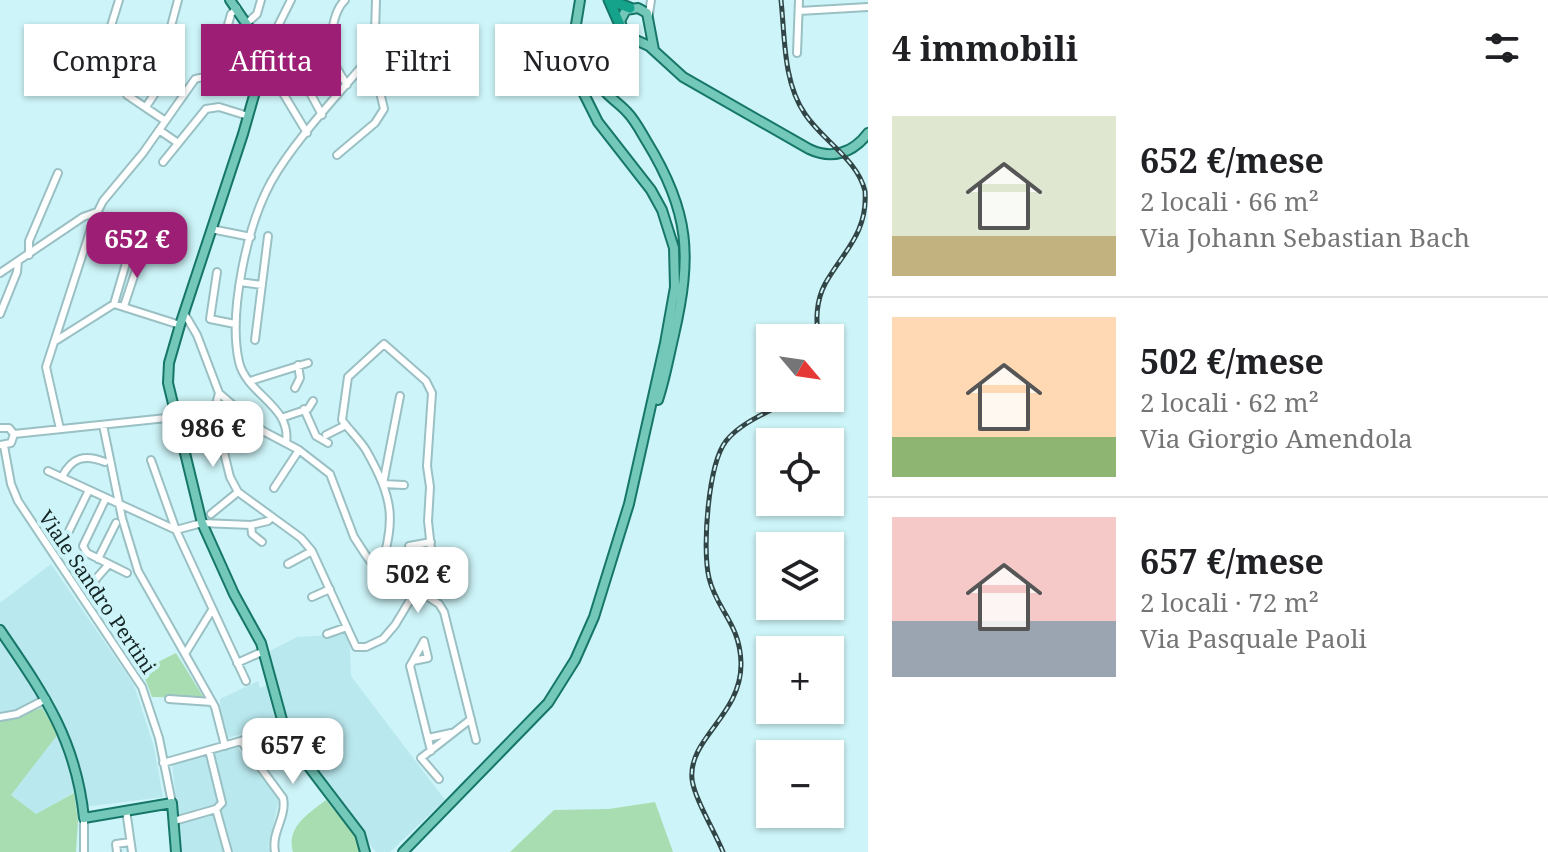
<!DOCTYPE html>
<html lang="it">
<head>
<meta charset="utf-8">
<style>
  :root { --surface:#fff; --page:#f2f2f2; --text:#202124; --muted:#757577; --line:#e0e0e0; --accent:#9c1f75 }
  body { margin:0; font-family:"Noto Serif",serif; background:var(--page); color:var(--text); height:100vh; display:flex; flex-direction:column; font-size:30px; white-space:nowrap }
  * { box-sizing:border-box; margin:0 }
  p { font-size:26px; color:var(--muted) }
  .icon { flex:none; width:44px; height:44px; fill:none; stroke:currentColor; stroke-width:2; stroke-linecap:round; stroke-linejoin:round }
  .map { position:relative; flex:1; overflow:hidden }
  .side { display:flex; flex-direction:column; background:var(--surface); width:680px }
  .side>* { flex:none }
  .guide { position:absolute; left:24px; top:24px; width:724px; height:72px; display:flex; gap:16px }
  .needle { width:52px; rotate:119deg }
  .fabs { position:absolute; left:756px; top:324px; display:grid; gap:16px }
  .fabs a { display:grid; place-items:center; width:88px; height:88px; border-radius:0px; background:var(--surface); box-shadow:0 2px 6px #0004; font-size:40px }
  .price { position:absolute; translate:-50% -68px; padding:0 18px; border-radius:16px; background:#fff; color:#222; font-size:26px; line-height:52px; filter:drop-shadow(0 2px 4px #0008) }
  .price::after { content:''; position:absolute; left:50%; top:48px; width:24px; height:18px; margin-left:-12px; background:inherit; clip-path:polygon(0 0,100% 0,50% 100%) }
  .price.current { background:var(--accent); color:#fff }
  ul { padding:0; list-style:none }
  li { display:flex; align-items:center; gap:24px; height:200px; padding:0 24px }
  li+li { border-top:2px solid var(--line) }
  li span { display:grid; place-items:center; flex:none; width:224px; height:160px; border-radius:0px; color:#555 }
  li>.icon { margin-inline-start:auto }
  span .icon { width:96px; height:96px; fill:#fffc; stroke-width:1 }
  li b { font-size:34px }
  h2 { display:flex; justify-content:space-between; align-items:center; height:96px; padding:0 24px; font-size:34px }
  .pill { padding:0 28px; border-radius:0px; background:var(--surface); box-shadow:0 2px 6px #0004; font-size:28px; line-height:72px }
  .pill.current { background:var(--accent); color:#fff }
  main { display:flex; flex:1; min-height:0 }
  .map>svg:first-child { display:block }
  .built { fill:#b9e8ee }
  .green { fill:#a8ddb1 }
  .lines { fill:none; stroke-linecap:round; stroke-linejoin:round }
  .minor-casing { stroke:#9ac0c4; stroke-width:10 }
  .major-casing { stroke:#167768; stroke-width:12 }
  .highway-casing { stroke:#167768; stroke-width:13 }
  .minor { stroke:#fff; stroke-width:6 }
  .major { stroke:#73c8ba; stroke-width:8 }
  .highway { stroke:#16a38c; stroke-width:9 }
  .rail-casing { stroke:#324546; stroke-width:5 }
  .rail { stroke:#cdf4f8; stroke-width:2; stroke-dasharray:6; stroke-linecap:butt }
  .labels { text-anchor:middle; stroke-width:8; stroke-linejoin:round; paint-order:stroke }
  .street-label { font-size:20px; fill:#152425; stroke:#cdf4f8 }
</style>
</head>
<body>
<main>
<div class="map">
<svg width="868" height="852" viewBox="0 0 868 852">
  <rect width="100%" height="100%" fill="#cdf4f8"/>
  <path class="built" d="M51 564 134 685 154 747 163 797 76 808 73 793 36 814 11 795 42 708 0 716V603Z
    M346 634 350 648 351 676 445 800 390 852H376L297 752 268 652 297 637Z
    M258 681 260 688 268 685 276 724 228 738 223 731 220 699Z
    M233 742 279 799 268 847 271 852H174L176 800 172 763Z"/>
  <path class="green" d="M176 653 204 698 152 697 142 670Z
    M42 708 58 734 11 795 36 814 74 793 78 821 76 852H0V720Z
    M326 800 360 842 361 852H293C286 827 308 814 326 800Z
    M655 802 673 852H510L554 810 609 809Z"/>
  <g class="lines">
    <g class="minor-casing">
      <path id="minor" d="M345 0C333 11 329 40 332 56 334 66 342 76 347 85
        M799 11 868 7
        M649 14 651 0
        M246 24 257 14 261 0
        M797 53 799 0
        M264 54 291 0
        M267 57 276 40
        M268 59 281 89
        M266 65 307 133
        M95 78 119 0
        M213 79 231 14 237 8
        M127 95 164 120
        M146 107 157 90 160 68 178 0
        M322 115 299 72C303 55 316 52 332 52
        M159 130 178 143
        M337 155 375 123 384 109 374 67 376 0
        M163 162 206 109 219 107 248 116
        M211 229 251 237
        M29 255V241L58 173
        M217 272 210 319 235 324
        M0 273 83 217 97 212
        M240 282 262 285
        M114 304 131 246
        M124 306 145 243
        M184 313 197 335 219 393 263 431 299 450 330 474 354 537 365 554 379 573 411 596
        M0 314 17 272 18 261
        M57 340 114 304 180 325
        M255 340 268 236
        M250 381 308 363
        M295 388 300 378 298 365
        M219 393 216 404 217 424 230 477 238 492 301 538 312 551 356 647H366L383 639 395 625 427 572 432 558 428 521 430 487 427 466 432 393 426 381 384 344 348 377 342 420C349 430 359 439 366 450 393 498 397 520 379 573
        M400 396 383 484 404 485
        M304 409 316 436 328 443
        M284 417 308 409 313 401
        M103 425 122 518 138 571 215 707 225 746
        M0 428H9L14 434
        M60 429 46 367 94 219 103 201 143 153 195 79C213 73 238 87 255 92
        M14 434 176 417
        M326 435 346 425
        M286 443C292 406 247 395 239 362 228 313 247 226 271 182 296 138 341 92 374 52
        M0 445 11 443 14 434
        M4 446 11 484 18 501 142 687 159 738 172 803
        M151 460 176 530 246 681
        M48 471 176 530 202 523 251 525 268 521 272 517
        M62 477C72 457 85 454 105 462
        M274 488 299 450
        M211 514 238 492
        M251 525 252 534 262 542
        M58 541 68 533 89 490
        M409 546 431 542
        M98 559 116 523
        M109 564 127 573
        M288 564 312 551
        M95 586V580L109 564 87 553 83 546 106 498
        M416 589 439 604 444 612 476 740
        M312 597 330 589
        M327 634 347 627
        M424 641 410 666 431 751
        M185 654 212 610
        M413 661 428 658 424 641
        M237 663 264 651
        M169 699 212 702
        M0 717 17 714 46 699
        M428 738 451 733
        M241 741 283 798C287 817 271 832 275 852
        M163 763 241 741 284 725
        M439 779 421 758 471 719
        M216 809 228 852
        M126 810 132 852
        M174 821 216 809 222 803 209 750
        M84 852V818
        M117 852 116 844 130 842"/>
    </g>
    <g class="major-casing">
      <path id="major" d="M230 0 252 32 262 54
        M623 32C603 36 591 62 598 80 602 93 618 102 627 112 635 120 641 132 647 142 690 212 692 256 674 335 669 356 665 379 658 400
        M654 50 647 13 638 8 626 10 620 21 625 35 649 46 683 77 809 149C832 160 853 153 868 133
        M256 60a6 6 0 1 1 12 0a6 6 0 1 1-12 0Z
        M259 66 255 92 243 134 180 325 169 363 168 383 202 523 234 594 261 643 287 738 360 834 365 852
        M0 630C43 693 76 739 84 818L172 803 176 852
        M403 852 548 703 575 660 594 617 629 504 665 343 675 287 674 248 662 210 651 190 598 122 582 90 574 37 580 0"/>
    </g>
    <g class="highway-casing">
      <path id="highway" d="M609 0 620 25
        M610 0 630 8"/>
    </g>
    <use href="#minor" class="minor"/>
    <use href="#major" class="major"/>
    <use href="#highway" class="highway"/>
    <g class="rail-casing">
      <path id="rail" d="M781 0C785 37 783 82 805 114 823 141 857 159 865 191 868 233 843 252 825 284 816 301 816 319 818 338
        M723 852C715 832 694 798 692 779 688 738 742 715 741 663 740 623 717 611 709 578 702 549 708 464 726 441 742 421 772 411 793 398"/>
    </g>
    <use href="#rail" class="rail"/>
  </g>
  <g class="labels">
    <g class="street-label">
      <text transform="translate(97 592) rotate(56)" y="7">Viale Sandro Pertini</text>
    </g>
  </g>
</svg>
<div class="fabs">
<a><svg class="needle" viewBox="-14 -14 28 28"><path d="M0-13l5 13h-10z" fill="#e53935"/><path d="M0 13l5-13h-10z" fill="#757577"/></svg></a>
<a><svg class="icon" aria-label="locate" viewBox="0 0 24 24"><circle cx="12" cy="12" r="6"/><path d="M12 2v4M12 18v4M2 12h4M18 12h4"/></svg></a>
<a><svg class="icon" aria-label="layers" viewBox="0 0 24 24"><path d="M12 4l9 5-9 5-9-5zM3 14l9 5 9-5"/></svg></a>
<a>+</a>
<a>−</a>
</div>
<b class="price current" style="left:137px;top:280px">652 €</b>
<b class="price" style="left:213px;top:469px">986 €</b>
<b class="price" style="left:418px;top:615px">502 €</b>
<b class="price" style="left:293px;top:786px">657 €</b>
<div class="guide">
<a class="pill">Compra</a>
<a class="pill current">Affitta</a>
<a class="pill">Filtri</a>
<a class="pill">Nuovo</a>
</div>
</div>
<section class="side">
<h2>4 immobili<svg class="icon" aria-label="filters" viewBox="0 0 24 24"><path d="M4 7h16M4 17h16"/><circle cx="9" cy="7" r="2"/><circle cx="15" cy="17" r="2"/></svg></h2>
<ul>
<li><span style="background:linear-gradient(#dfe7d0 75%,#c2b280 0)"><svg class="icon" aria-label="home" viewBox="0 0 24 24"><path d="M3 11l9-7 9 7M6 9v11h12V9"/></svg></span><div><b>652 €/mese</b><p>2 locali · 66 m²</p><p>Via Johann Sebastian Bach</p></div></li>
<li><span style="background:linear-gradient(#ffd9b3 75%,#8fb573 0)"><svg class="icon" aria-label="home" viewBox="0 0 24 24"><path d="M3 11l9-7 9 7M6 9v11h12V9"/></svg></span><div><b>502 €/mese</b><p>2 locali · 62 m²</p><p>Via Giorgio Amendola</p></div></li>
<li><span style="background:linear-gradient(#f6c9c9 65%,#9aa5b1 0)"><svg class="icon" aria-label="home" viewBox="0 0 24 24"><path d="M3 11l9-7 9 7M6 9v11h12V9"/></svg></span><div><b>657 €/mese</b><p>2 locali · 72 m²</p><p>Via Pasquale Paoli</p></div></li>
</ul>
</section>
</main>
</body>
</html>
